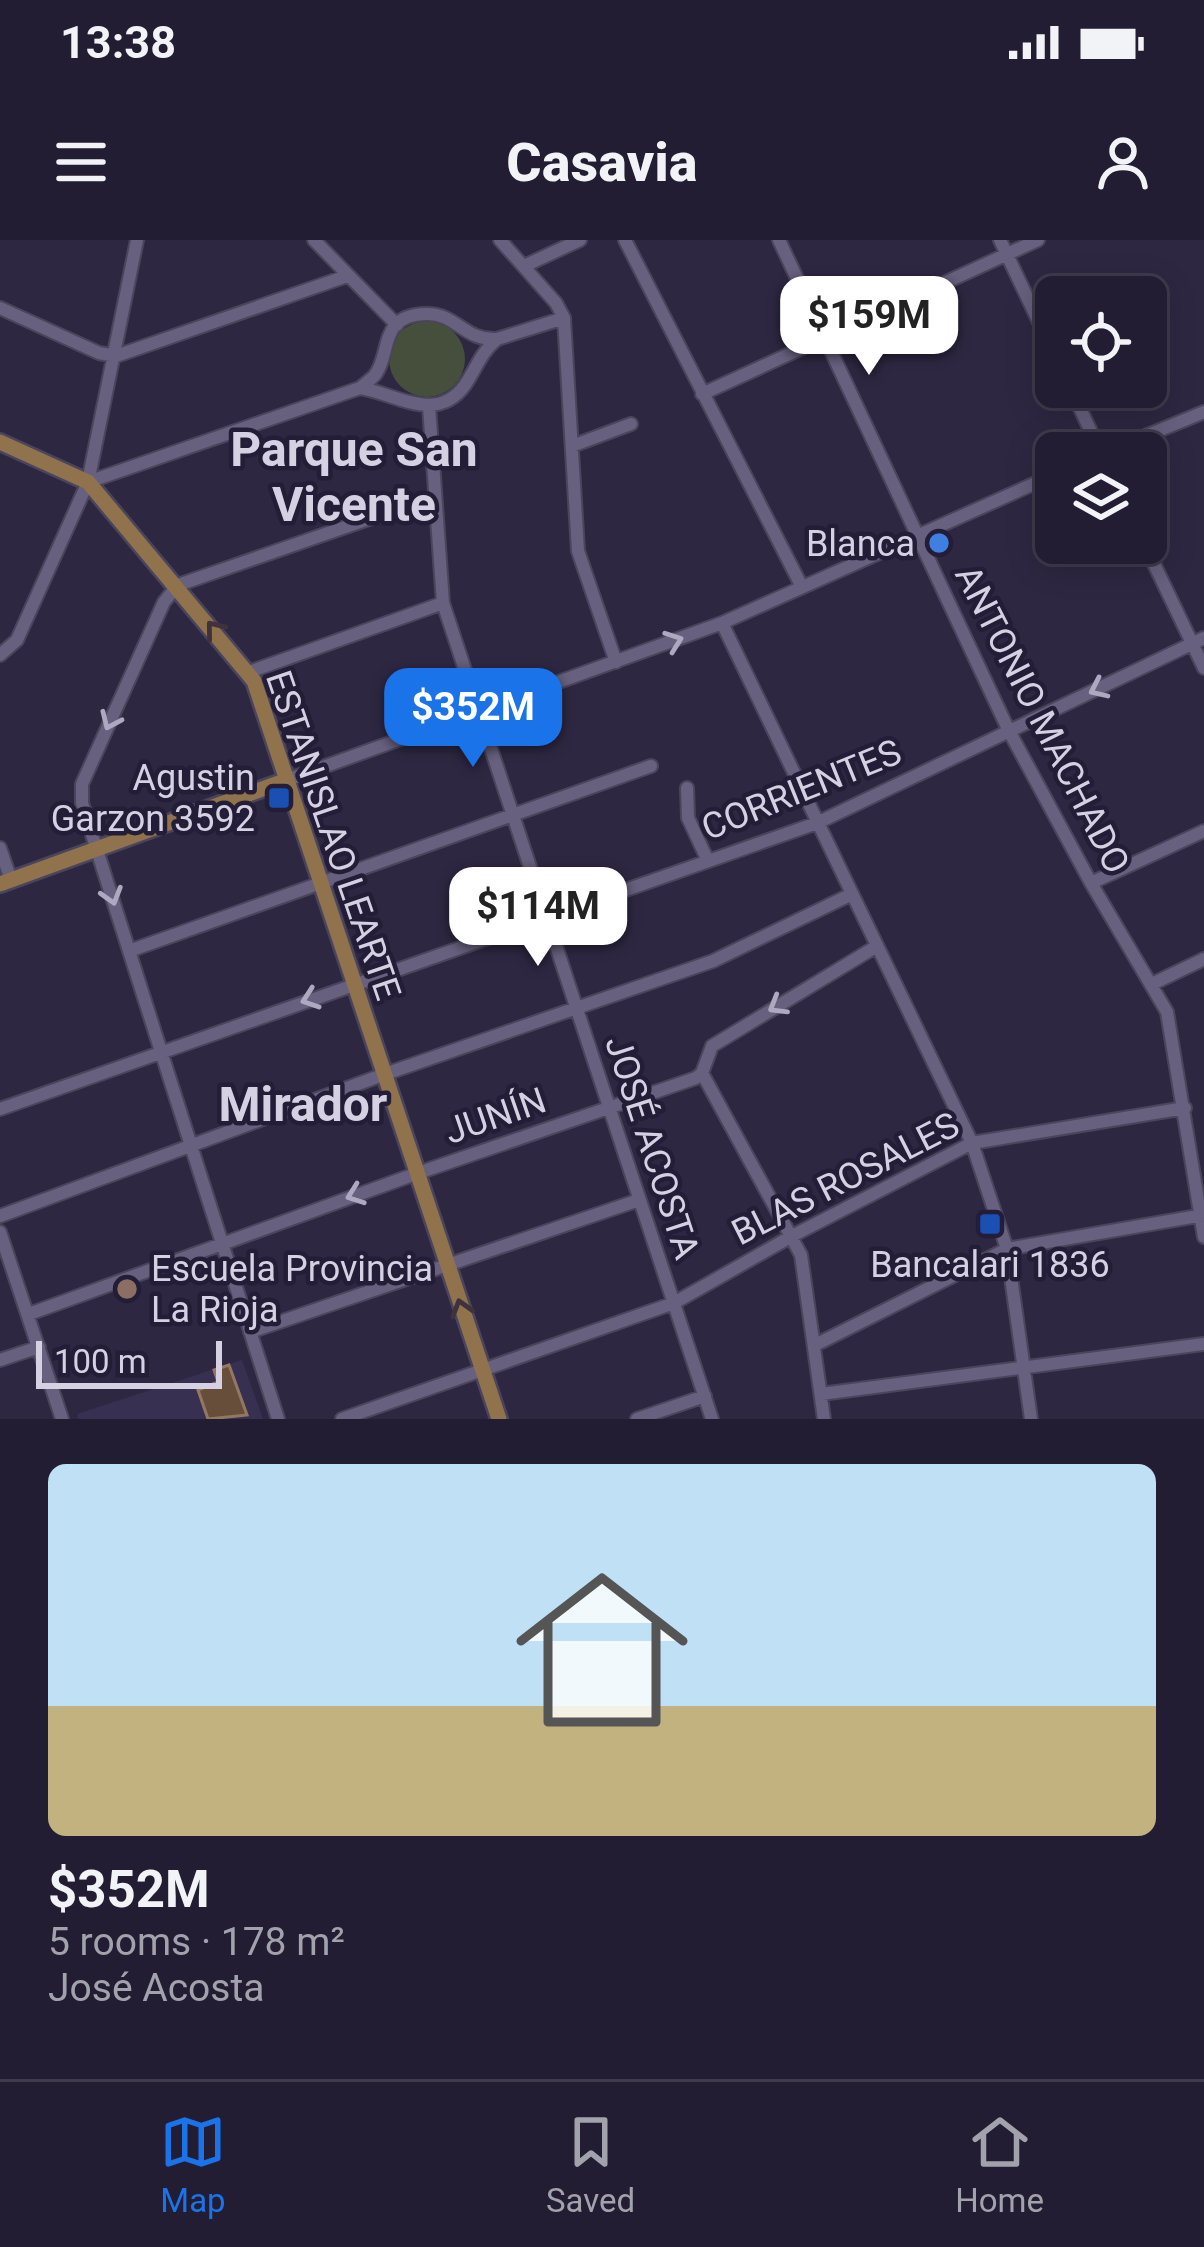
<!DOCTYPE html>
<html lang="en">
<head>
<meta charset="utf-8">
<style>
  :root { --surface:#221d32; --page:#2e2a3e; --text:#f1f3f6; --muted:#a2a2ac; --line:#3f3b4d; --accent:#1a73e8 }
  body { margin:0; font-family:Roboto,sans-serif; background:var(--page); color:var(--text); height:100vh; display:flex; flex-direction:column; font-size:45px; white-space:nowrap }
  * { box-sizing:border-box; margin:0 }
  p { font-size:39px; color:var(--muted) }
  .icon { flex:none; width:66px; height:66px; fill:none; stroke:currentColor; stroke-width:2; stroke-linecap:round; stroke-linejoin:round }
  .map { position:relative; height:1179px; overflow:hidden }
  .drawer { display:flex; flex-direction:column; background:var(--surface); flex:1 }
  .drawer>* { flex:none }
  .controls { position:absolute; left:1035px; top:36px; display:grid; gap:24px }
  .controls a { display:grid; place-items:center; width:132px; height:132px; border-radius:18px; background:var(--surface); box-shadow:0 6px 30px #0003,0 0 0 3px var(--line); font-size:60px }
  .scale { position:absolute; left:36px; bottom:30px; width:186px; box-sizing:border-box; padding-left:12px; border:6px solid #d5d1e3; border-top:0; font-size:33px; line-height:42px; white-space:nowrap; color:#d5d1e3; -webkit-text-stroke:9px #241d37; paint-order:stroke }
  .price { position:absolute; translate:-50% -102px; padding:0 27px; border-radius:24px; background:#fff; color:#222; font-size:39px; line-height:78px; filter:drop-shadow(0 3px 6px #0008) }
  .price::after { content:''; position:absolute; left:50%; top:72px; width:36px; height:27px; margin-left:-18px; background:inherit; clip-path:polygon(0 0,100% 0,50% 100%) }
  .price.active { background:var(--accent); color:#fff }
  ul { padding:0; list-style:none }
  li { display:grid; align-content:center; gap:24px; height:636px; padding:0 48px }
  li span { display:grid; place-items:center; height:372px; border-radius:18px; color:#555 }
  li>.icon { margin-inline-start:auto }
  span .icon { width:216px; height:216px; fill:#fffc; stroke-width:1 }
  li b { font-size:51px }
  .status { display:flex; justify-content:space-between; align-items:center; height:84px; padding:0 60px; background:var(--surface); direction:ltr }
  .status svg { height:33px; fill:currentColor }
  header { display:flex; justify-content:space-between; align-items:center; height:156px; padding:0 48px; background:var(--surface); font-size:54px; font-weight:800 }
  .tabs { display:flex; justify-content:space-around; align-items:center; height:168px; border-top:3px solid var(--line); background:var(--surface); font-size:33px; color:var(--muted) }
  .tabs a { display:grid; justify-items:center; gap:6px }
  .tabs .active { color:var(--accent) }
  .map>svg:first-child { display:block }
  .built { fill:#383051 }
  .green { fill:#454f3c }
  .building { fill:#664e3b; stroke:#947762; stroke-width:3 }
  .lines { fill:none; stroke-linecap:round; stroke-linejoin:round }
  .minor-casing { stroke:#4b455c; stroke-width:16 }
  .major-casing { stroke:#4b455c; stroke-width:20 }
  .minor { stroke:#67607e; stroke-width:12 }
  .major { stroke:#90734c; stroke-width:15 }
  .oneway { stroke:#3f323c }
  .oneway2 { stroke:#aea9c0 }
  .shop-dot { fill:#3f7fe0; stroke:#241d37; stroke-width:4.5 }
  .transit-dot { fill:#1a4fb4; stroke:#241d37; stroke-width:4.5 }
  .education-dot { fill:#8d6e63; stroke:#241d37; stroke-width:4.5 }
  .labels { text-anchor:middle; stroke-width:9; stroke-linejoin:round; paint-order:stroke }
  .poi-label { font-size:36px; fill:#d5d1e3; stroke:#241d37; text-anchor:end }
  .street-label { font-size:36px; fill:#d5d1e3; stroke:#241d37 }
  .district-label { font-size:48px; font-weight:bold; fill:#d5d1e3; stroke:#241d37 }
</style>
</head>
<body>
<div class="status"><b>13:38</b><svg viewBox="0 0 49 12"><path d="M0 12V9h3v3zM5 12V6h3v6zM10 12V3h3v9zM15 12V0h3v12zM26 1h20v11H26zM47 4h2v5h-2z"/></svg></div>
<header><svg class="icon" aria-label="menu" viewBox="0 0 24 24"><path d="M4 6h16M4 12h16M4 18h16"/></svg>Casavia<svg class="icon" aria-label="person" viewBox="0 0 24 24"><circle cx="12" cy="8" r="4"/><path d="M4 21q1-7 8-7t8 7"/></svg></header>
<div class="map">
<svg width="1204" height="1179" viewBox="0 0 1204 1179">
  <rect width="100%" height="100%" fill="#2e2742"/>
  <path class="built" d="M242 1120 263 1179H78L77 1174Z"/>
  <path class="green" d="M389 119a38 38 0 1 1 76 0a38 38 0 1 1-76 0Z"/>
  <path class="building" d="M229 1125 247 1175 208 1179 198 1150 218 1142 214 1130Z"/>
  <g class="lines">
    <g class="minor-casing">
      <path id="minor" d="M314 0 397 85
        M500 0 556 63 564 78 578 311 616 422
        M625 0 802 347
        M779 0 1009 491 1091 643 1167 772 1204 997
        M1000 0 1056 118
        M524 26 580 0
        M0 68 99 113 116 116 347 36
        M497 99 564 78
        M1070 147 1101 213
        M702 154 1038 0
        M429 166 443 363 712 1179
        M572 206 631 184
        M1104 213 1204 172
        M88 242 360 148C361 147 374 137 375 135 392 113 378 75 426 74 456 73 464 101 497 99 481 112 476 129 465 145 436 185 395 153 360 148
        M1144 303 1204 428
        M722 383 972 903 1007 1009 1031 1179
        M0 415 17 400 88 242 137 0
        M249 432 443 363
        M287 540 722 383 1056 234
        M687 548 688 578 708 621
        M0 608 11 640
        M1091 643 1204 591
        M129 711 651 526
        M1152 744 1204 719
        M702 833 801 1015 824 1179
        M0 869 817 583 1204 398
        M0 976 385 834 713 721 852 654
        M0 992 62 1179
        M29 1074 418 933 696 838 702 833 712 806 877 706
        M250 1092 639 960
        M815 1105 1007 1009 1204 975
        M0 1120 39 1107
        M821 1154 1204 1104
        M278 1179 82 563V544L164 362 178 345 435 256
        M342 1179 674 1063 792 996 972 903 1185 868
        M637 1179 705 1156"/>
    </g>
    <g class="major-casing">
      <path id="major" d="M0 202 88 242 254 441 499 1179
        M0 644 287 540"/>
    </g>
    <use href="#minor" class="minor"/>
    <use href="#major" class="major"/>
  </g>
  <defs><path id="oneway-chevron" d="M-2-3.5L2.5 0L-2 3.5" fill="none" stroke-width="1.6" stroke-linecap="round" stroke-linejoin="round" transform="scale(3)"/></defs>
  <g class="oneway">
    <use href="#oneway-chevron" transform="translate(214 389) rotate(-129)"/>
    <use href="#oneway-chevron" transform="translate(461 1068) rotate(-107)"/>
  </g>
  <g class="oneway2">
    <use href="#oneway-chevron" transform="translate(674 401) rotate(-20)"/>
    <use href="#oneway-chevron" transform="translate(1098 449) rotate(155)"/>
    <use href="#oneway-chevron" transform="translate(110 481) rotate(114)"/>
    <use href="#oneway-chevron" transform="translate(112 656) rotate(73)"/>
    <use href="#oneway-chevron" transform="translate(310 759) rotate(161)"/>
    <use href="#oneway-chevron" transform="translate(777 766) rotate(149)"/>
    <use href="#oneway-chevron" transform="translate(355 955) rotate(160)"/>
  </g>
  <circle class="shop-dot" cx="939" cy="303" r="12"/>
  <g class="transit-dot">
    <rect x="267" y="546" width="24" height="24" rx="6"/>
    <rect x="978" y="972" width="24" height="24" rx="6"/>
  </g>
  <circle class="education-dot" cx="127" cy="1049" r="12"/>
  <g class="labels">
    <g class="poi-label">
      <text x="915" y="316">Blanca</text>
      <text x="255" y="550">Agustin<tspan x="255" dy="41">Garzon 3592</tspan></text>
      <text x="990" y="1037" text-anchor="middle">Bancalari 1836</text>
      <text x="151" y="1041" text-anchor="start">Escuela Provincia<tspan x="151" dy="41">La Rioja</tspan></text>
    </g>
    <g class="street-label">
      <text transform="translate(1043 479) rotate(63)" y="13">ANTONIO MACHADO</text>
      <text transform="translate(801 549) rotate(-22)" y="13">CORRIENTES</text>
      <text transform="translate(334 595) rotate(71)" y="13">ESTANISLAO LEARTE</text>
      <text transform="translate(495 875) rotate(-19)" y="13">JUNÍN</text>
      <text transform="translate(653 907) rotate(72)" y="13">JOSÉ ACOSTA</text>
      <text transform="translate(845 938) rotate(-27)" y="13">BLAS ROSALES</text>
    </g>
    <g class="district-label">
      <text x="354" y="226">Parque San<tspan x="354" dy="55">Vicente</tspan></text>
      <text x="303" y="881">Mirador</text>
    </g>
  </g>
</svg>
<div class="controls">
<a><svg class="icon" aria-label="locate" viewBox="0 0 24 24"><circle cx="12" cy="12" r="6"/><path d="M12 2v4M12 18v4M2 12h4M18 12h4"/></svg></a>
<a><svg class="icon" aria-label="layers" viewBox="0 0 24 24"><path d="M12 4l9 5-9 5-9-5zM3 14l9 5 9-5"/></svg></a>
</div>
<div class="scale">100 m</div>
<b class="price" style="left:869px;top:138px">$159M</b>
<b class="price active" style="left:473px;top:530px">$352M</b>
<b class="price" style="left:538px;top:729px">$114M</b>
</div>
<section class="drawer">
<ul>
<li><span style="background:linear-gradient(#bfe0f5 65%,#c2b280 0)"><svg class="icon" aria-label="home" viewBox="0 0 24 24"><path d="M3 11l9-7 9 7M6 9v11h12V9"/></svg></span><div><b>$352M</b><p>5 rooms · 178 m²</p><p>José Acosta</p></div></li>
</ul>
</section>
<nav class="tabs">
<a class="active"><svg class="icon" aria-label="map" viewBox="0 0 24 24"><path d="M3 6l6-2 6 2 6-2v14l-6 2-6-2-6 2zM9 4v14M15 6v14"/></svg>Map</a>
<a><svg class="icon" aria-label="saved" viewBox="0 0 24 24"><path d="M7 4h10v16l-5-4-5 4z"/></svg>Saved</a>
<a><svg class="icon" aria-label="home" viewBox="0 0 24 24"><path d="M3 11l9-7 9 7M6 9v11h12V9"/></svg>Home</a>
</nav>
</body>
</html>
